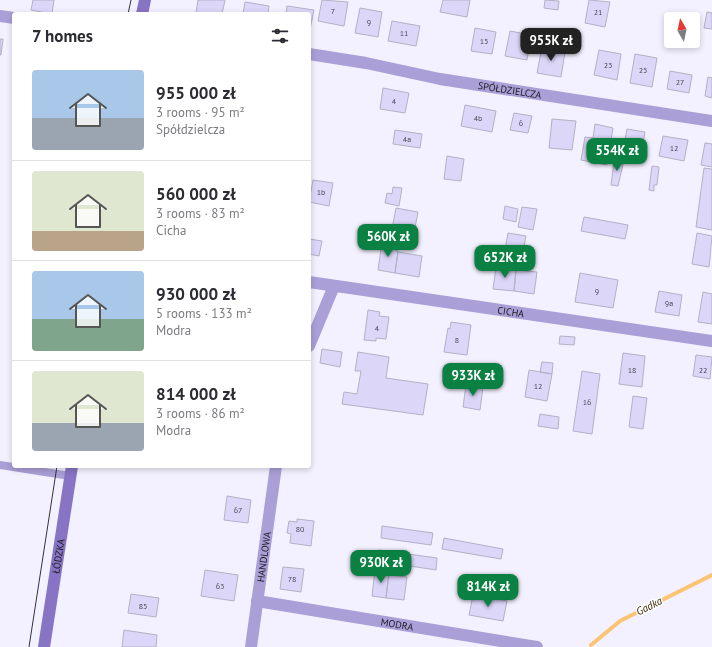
<!DOCTYPE html>
<html lang="en">
<head>
<meta charset="utf-8">
<style>
  :root { --surface:#fff; --page:#f7f7f7; --text:#2b2b33; --muted:#7c7c81; --line:#e1e1e2; --accent:#0b8043 }
  body { margin:0; font-family:"PT Sans",sans-serif; background:var(--page); color:var(--text); height:100vh; display:flex; flex-direction:column; font-size:15px; white-space:nowrap }
  * { box-sizing:border-box; margin:0 }
  p { font-size:13px; color:var(--muted) }
  .icon { flex:none; width:22px; height:22px; fill:none; stroke:currentColor; stroke-width:2; stroke-linecap:round; stroke-linejoin:round }
  .map { position:relative; flex:1; overflow:hidden }
  .panel { position:absolute; left:12px; top:12px; width:299px; height:456px; display:flex; flex-direction:column; background:var(--surface); border-radius:4px; box-shadow:0 2px 6px #0003 }
  .panel>* { flex:none }
  .needle { width:26px; rotate:351deg }
  .fabs { position:absolute; left:664px; top:12px; display:grid; gap:8px }
  .fabs a { display:grid; place-items:center; width:36px; height:36px; border-radius:4px; background:var(--surface); box-shadow:0 2px 6px #0003; font-size:20px }
  .price { position:absolute; translate:-50% -34px; padding:0 9px; border-radius:8px; background:var(--accent); color:#fff; font-size:13px; line-height:26px; filter:drop-shadow(0 1px 2px #0008) }
  .price::after { content:''; position:absolute; left:50%; top:24px; width:12px; height:9px; margin-left:-6px; background:inherit; clip-path:polygon(0 0,100% 0,50% 100%) }
  .price.selected { background:#222; color:#fff }
  ul { padding:0; list-style:none }
  li { display:flex; align-items:center; gap:12px; height:100px; padding:0 20px }
  li+li { border-top:1px solid var(--line) }
  li span { display:grid; place-items:center; flex:none; width:112px; height:80px; border-radius:4px; color:#555 }
  li>.icon { margin-inline-start:auto }
  span .icon { width:48px; height:48px; fill:#fffc; stroke-width:1 }
  li b { font-size:17px }
  h2 { display:flex; justify-content:space-between; align-items:center; height:48px; padding:0 20px; font-size:17px }
  .map>svg:first-child { display:block }
  .lines { fill:none; stroke-linecap:round; stroke-linejoin:round }
  .stream { stroke:#fbc472; stroke-width:4 }
  .building { fill:#dcd6f9; stroke:#b4b0c6 }
  .lane { stroke:#aa9fd6; stroke-width:8 }
  .street { stroke:#aa9fd6; stroke-width:12 }
  .secondary { stroke:#8874c5; stroke-width:12 }
  .tram { stroke:#33323b; stroke-width:1 }
  .labels { text-anchor:middle; stroke-width:3; stroke-linejoin:round; paint-order:stroke }
  .number-label { font-size:8px; fill:#4b4958 }
  .street-label { font-size:10px; fill:#1b1a22; stroke:#fff }
  .water-label { font-size:11px; font-style:italic; fill:#3e2803; stroke:#fff }
</style>
</head>
<body>
<div class="map">
<svg width="712" height="647" viewBox="0 0 712 647">
  <rect width="100%" height="100%" fill="#f3f1ff"/>
  <g class="lines">
    <path class="stream" d="M591 645 620 621 712 575"/>
  </g>
  <path class="building" d="M33 0H54L52 14 31 10Z
    M198 0H225L222 14 196 13Z
    M322 0 348 2 344 26 318 21Z
    M443 0H470L467 17 440 12Z
    M545 0 559 1 558 10 544 8Z
    M589 0 610 2 605 27 585 23Z
    M245 2 269 6 268 14H243Z
    M287 6 314 10 309 34V14H286Z
    M360 8 382 12 378 37 355 33Z
    M707 12 712 13V29L704 28Z
    M392 21 420 26 416 46 388 41Z
    M475 28 496 32 492 54 471 51Z
    M510 31 531 35 527 60 505 56Z
    M0 39H3L1 55H0Z
    M542 47 565 52 561 77 537 73Z
    M599 50 621 54 617 80 594 75Z
    M635 54 657 58 652 87 630 83Z
    M670 71 692 75 689 93 667 89Z
    M708 77 712 78V98L705 96Z
    M383 88 409 93 405 113 380 109Z
    M465 105 496 111 492 132 461 126Z
    M514 113 532 116 528 133 510 130Z
    M552 119 576 121 572 150 549 148Z
    M595 124 613 128 607 165 581 160 585 137 593 138Z
    M627 129 645 132 641 153 623 150Z
    M395 130 422 134 420 148 393 144Z
    M663 136 688 140 684 161 659 156Z
    M705 143 712 144V167L701 165Z
    M447 156 464 159 461 181 444 179Z
    M617 159 624 160 618 186 611 185 614 161H617Z
    M652 166 659 167 657 185H654V191L649 190Z
    M704 168 712 169V230L696 227Z
    M313 180 333 183 329 206 309 202Z
    M393 187 402 188 399 206 385 203 387 193 392 194Z
    M505 206 518 209 516 222 503 219Z
    M522 207 537 209 533 230 518 227Z
    M396 208 418 212 412 243 390 239Z
    M584 217 628 225 625 239 581 231Z
    M508 233 526 236 522 258 504 255Z
    M697 233 712 236 709 267 692 264Z
    M309 239 322 241 319 256 309 254Z
    M382 242 396 244 395 250 398 251 395 273 378 270Z
    M398 252 422 256 419 277 395 273Z
    M496 267 516 270 514 291 493 289Z
    M516 270 537 272 534 294 514 291Z
    M580 273 618 280 613 308 575 302Z
    M659 291 682 295 679 316 655 312Z
    M703 292 712 294V324L698 322Z
    M368 310 380 312 379 316 389 317 386 339 376 338V341L364 340Z
    M451 322 471 325 467 355 444 352 448 328 450 329Z
    M560 336 575 337 574 345 559 344Z
    M322 349 342 352 340 367 320 363Z
    M358 352 389 357 386 378 428 384 423 415 342 404 344 392 357 394 361 371H355Z
    M623 353 645 356 642 387 619 384Z
    M696 355 712 357 710 379 693 376Z
    M542 362 553 363 552 374 540 372Z
    M467 367 483 368 481 386 465 385Z
    M529 370 552 374 547 401 525 397Z
    M582 371 600 374 592 434 573 431Z
    M466 385 483 387 480 410 463 407Z
    M633 396 647 398 643 429 629 427Z
    M540 414 559 417 558 429 538 426Z
    M227 496 251 500 248 523 224 520Z
    M297 519 314 521 311 546 290 543 291 534 287 533 289 521 297 522Z
    M382 526 433 533 431 545 381 538Z
    M444 538 503 549 501 559 442 549Z
    M379 550 437 558 436 570 377 561Z
    M283 567 304 569 301 592 280 589Z
    M205 570 238 575 234 601 201 596Z
    M375 570 389 571 386 598 372 596Z
    M389 575 407 577 404 600 386 598Z
    M131 594 159 598 156 617 128 613Z
    M473 595 507 601 503 621 469 615Z
    M124 630 157 635 156 647H122Z"/>
  <g class="lines">
    <path class="lane" d="M0 465 70 476"/>
    <g class="street">
      <path d="M0 16 14 18"/>
      <path id="s1" d="M309 54 366 63 440 79 712 121"/>
      <path id="s2" d="M309 282 712 341"/>
      <path d="M309 346 334 286"/>
      <path id="s3" d="M257 601 537 647"/>
      <path id="s4" d="M251 647 276 466"/>
    </g>
    <g class="secondary">
      <path d="M142 14 145 0"/>
      <path id="s5" d="M44 647 72 466"/>
    </g>
    <path class="tram" d="M128 14 131 0
      M29 647 57 466"/>
  </g>
  <g class="labels">
    <g class="number-label">
      <text x="333" y="14">7</text>
      <text x="598" y="15">21</text>
      <text x="369" y="25">9</text>
      <text x="404" y="36">11</text>
      <text x="484" y="44">15</text>
      <text x="608" y="68">23</text>
      <text x="643" y="73">25</text>
      <text x="680" y="85">27</text>
      <text x="394" y="104">4</text>
      <text x="478" y="121">4b</text>
      <text x="521" y="126">6</text>
      <text x="407" y="142">4a</text>
      <text x="674" y="151">12</text>
      <text x="321" y="195">1b</text>
      <text x="597" y="294">9</text>
      <text x="669" y="306">9a</text>
      <text x="377" y="331">4</text>
      <text x="457" y="343">8</text>
      <text x="632" y="373">18</text>
      <text x="703" y="373">22</text>
      <text x="538" y="389">12</text>
      <text x="587" y="405">16</text>
      <text x="238" y="513">67</text>
      <text x="300" y="532">80</text>
      <text x="292" y="582">78</text>
      <text x="220" y="589">63</text>
      <text x="143" y="609">85</text>
    </g>
    <g class="street-label">
      <text dy="4" stroke="none"><textPath href="#s1" startOffset="204">SPÓŁDZIELCZA</textPath></text>
      <text dy="4" stroke="none"><textPath href="#s2" startOffset="204">CICHA</textPath></text>
      <text dy="4" stroke="none"><textPath href="#s5" startOffset="92">ŁÓDZKA</textPath></text>
      <text dy="4" stroke="none"><textPath href="#s4" startOffset="91">HANDLOWA</textPath></text>
      <text dy="4" stroke="none"><textPath href="#s3" startOffset="142">MODRA</textPath></text>
    </g>
    <g class="water-label">
      <text transform="translate(649 606) rotate(-27)" y="4">Gadka</text>
    </g>
  </g>
</svg>
<div class="fabs">
<a><svg class="needle" viewBox="-14 -14 28 28"><path d="M0-13l5 13h-10z" fill="#e53935"/><path d="M0 13l5-13h-10z" fill="#7c7c81"/></svg></a>
</div>
<b class="price selected" style="left:551px;top:62px">955K zł</b>
<b class="price" style="left:617px;top:172px">554K zł</b>
<b class="price" style="left:388px;top:258px">560K zł</b>
<b class="price" style="left:505px;top:279px">652K zł</b>
<b class="price" style="left:473px;top:397px">933K zł</b>
<b class="price" style="left:381px;top:584px">930K zł</b>
<b class="price" style="left:488px;top:608px">814K zł</b>
<section class="panel">
<h2>7 homes<svg class="icon" aria-label="filters" viewBox="0 0 24 24"><path d="M4 7h16M4 17h16"/><circle cx="9" cy="7" r="2"/><circle cx="15" cy="17" r="2"/></svg></h2>
<ul>
<li><span style="background:linear-gradient(#a9c7e8 60%,#9aa5b1 0)"><svg class="icon" aria-label="home" viewBox="0 0 24 24"><path d="M3 11l9-7 9 7M6 9v11h12V9"/></svg></span><div><b>955 000 zł</b><p>3 rooms · 95 m²</p><p>Spółdzielcza</p></div></li>
<li><span style="background:linear-gradient(#dfe7d0 75%,#b9a48a 0)"><svg class="icon" aria-label="home" viewBox="0 0 24 24"><path d="M3 11l9-7 9 7M6 9v11h12V9"/></svg></span><div><b>560 000 zł</b><p>3 rooms · 83 m²</p><p>Cicha</p></div></li>
<li><span style="background:linear-gradient(#a9c7e8 60%,#7fa58c 0)"><svg class="icon" aria-label="home" viewBox="0 0 24 24"><path d="M3 11l9-7 9 7M6 9v11h12V9"/></svg></span><div><b>930 000 zł</b><p>5 rooms · 133 m²</p><p>Modra</p></div></li>
<li><span style="background:linear-gradient(#dfe7d0 65%,#9aa5b1 0)"><svg class="icon" aria-label="home" viewBox="0 0 24 24"><path d="M3 11l9-7 9 7M6 9v11h12V9"/></svg></span><div><b>814 000 zł</b><p>3 rooms · 86 m²</p><p>Modra</p></div></li>
</ul>
</section>
</div>
</body>
</html>
